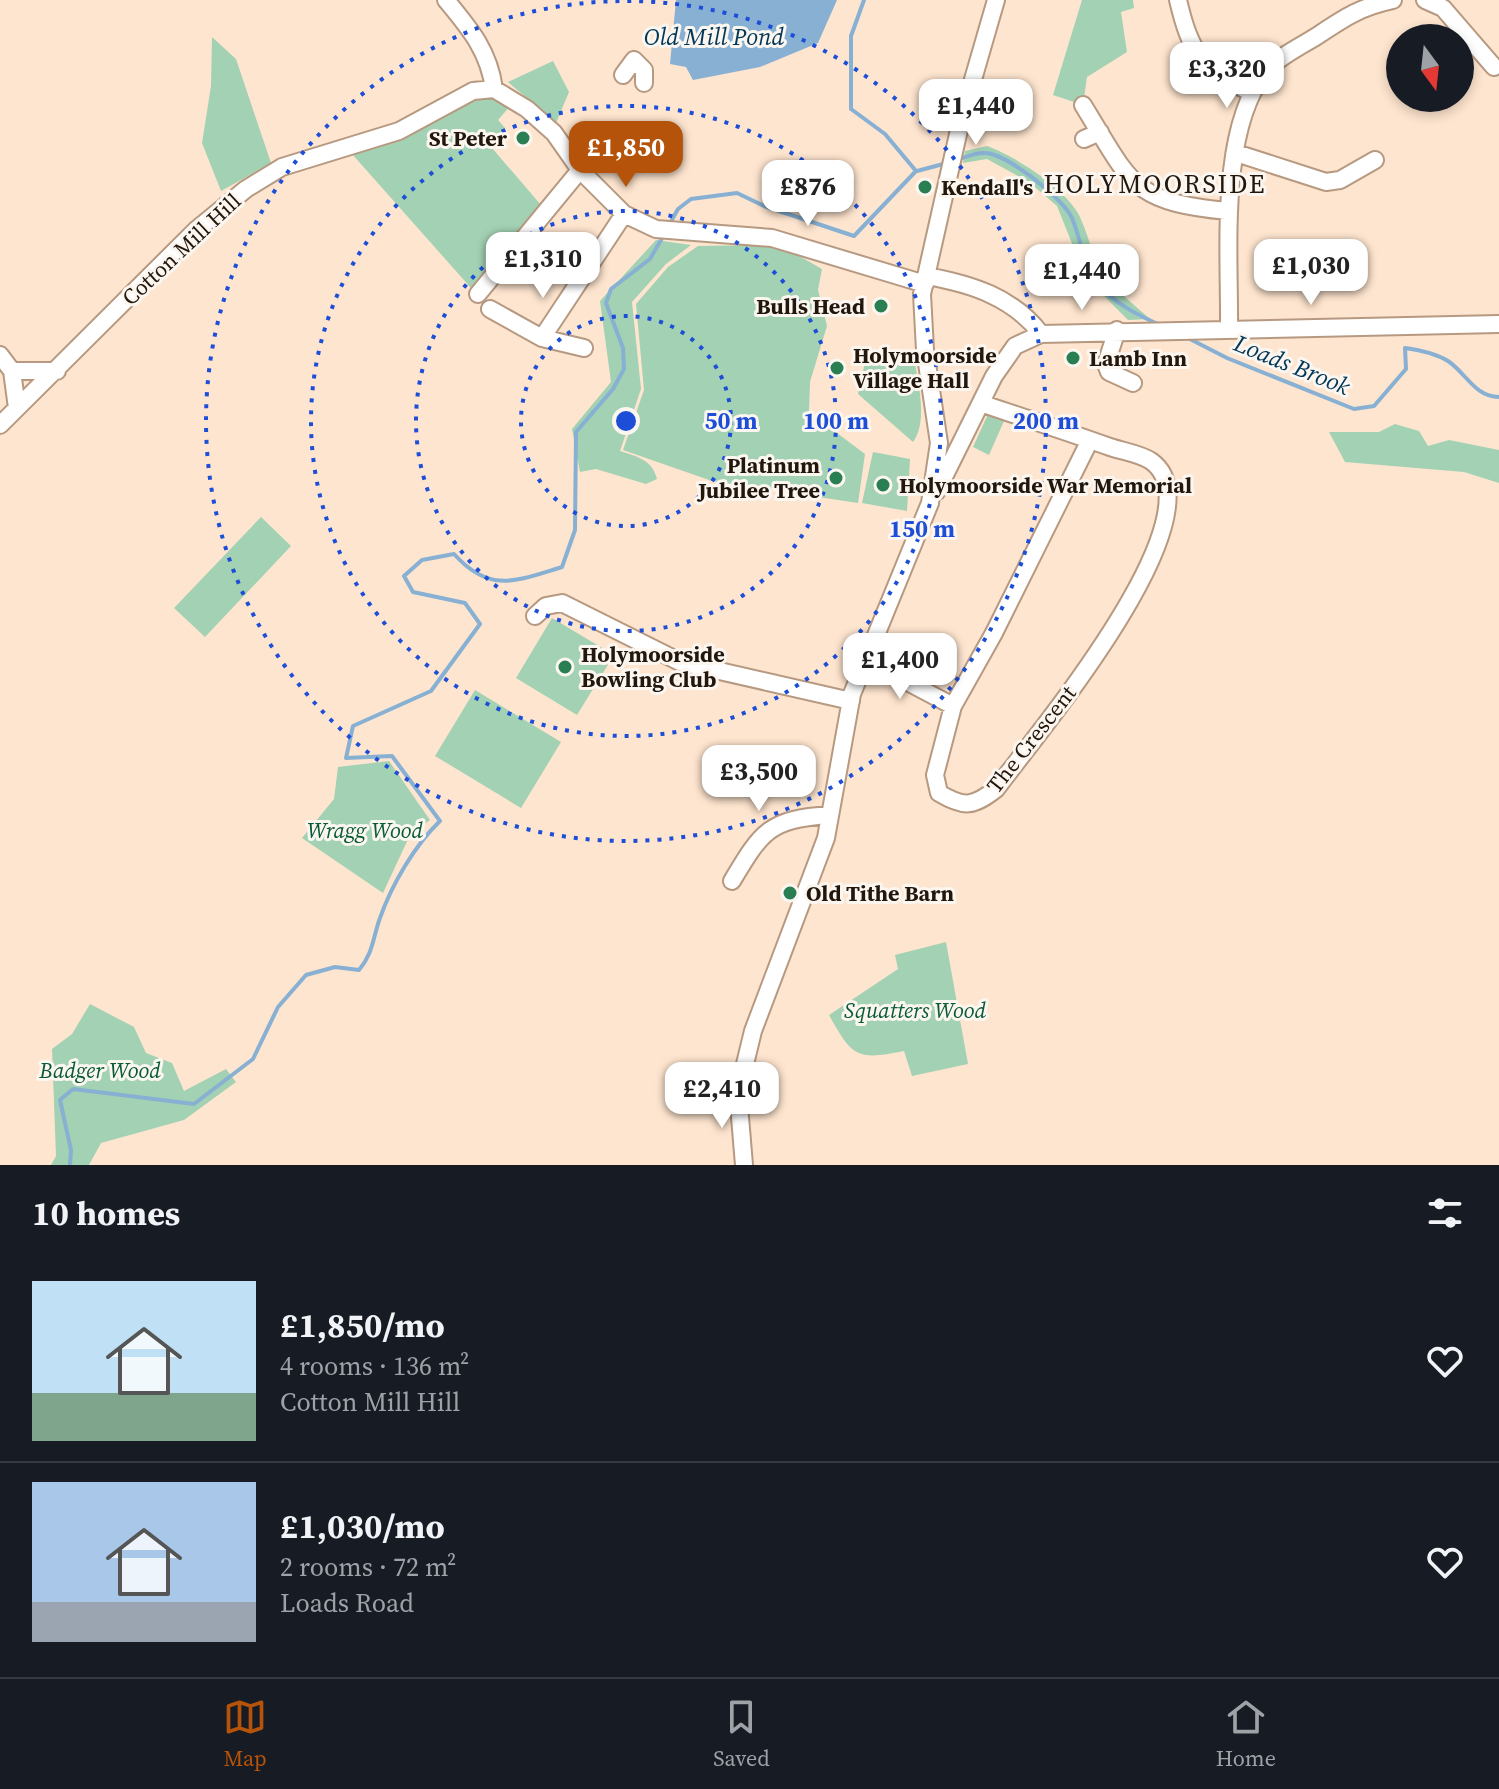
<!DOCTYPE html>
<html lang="en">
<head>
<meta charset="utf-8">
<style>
  :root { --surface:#171b24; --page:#242831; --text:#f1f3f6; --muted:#9ea1a6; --line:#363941; --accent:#b45309 }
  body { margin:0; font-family:"Source Serif 4",serif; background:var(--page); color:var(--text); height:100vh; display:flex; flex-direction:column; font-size:30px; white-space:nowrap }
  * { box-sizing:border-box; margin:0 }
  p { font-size:26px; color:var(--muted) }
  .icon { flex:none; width:44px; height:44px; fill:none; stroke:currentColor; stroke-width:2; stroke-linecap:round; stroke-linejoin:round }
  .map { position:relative; height:1165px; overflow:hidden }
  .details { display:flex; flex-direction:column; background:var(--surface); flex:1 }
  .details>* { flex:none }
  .needle { width:52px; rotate:165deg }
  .tools { position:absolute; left:1386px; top:24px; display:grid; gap:16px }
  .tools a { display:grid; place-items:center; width:88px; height:88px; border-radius:50%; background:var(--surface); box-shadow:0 4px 12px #0003; font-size:40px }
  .price { position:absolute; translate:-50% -68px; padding:0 18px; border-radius:16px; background:#fff; color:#222; font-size:26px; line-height:52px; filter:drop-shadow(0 2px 4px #0008) }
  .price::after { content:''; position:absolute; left:50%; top:48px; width:24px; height:18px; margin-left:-12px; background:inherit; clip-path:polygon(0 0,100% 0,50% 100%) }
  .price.on { background:var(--accent); color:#fff }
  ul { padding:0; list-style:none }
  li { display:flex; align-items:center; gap:24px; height:200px; padding:0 32px }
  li+li { border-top:2px solid var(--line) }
  li span { display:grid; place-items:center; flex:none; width:224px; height:160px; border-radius:0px; color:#555 }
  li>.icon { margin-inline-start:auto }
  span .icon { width:96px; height:96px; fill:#fffc; stroke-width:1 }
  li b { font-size:34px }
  h2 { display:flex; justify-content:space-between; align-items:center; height:96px; padding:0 32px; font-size:34px }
  .tab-bar { display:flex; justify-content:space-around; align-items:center; height:112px; border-top:2px solid var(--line); background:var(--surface); font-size:22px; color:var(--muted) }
  .tab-bar a { display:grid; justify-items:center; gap:4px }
  .tab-bar .on { color:var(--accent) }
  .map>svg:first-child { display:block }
  .green { fill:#a3d1b3 }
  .water { fill:#87b0d3 }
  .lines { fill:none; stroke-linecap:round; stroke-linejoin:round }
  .stream { stroke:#87b0d3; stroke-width:4 }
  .minor-casing { stroke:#b69980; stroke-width:20 }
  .minor { stroke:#fff; stroke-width:16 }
  .ring { fill:none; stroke:#1d4ed8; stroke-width:4; stroke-dasharray:4 8 }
  .poi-dot { fill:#2a7f52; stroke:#fcf6f0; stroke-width:3 }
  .labels { text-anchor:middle; stroke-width:6; stroke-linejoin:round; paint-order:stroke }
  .poi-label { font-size:22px; font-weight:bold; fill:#22170d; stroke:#fcf6f0; text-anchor:start }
  .street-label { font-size:22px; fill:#22170d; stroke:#fcf6f0 }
  .park-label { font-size:22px; font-style:italic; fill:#085b35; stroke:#fcf6f0 }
  .water-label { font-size:24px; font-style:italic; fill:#023758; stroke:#fcf6f0 }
  .quarter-label { font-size:26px; letter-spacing:2px; fill:#22170d; stroke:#fcf6f0 }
  .centre { fill:#1d4ed8; stroke:#fcf6f0; stroke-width:4 }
  .ring-label { font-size:24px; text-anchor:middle; font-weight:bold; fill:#1d4ed8; stroke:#fcf6f0; stroke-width:6; stroke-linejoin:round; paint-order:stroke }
</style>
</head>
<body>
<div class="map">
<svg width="1499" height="1165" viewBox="0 0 1499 1165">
  <rect width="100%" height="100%" fill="#fee5cf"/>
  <path class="green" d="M1082 0H1133L1134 8 1121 12 1127 52 1087 77 1083 105 1053 95Z
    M212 37 236 59 271 163 221 191 202 143 211 86Z
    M553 61 569 92 556 123 508 82Z
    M492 94 511 105 498 120 505 128 492 148 541 205 471 288 352 154 403 140 468 99Z
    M987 146C1015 156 1067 189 1080 217 1090 239 1093 261 1108 280 1120 294 1136 306 1150 319L1128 320 1097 289 1079 261 1057 206 1029 182 987 159 963 163 965 151Z
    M656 240 691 245 666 264 632 302 641 389 620 451C637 457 652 459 657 479L646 484 596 469 580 472 572 429 611 382 600 301Z
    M761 245 794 253 822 269 818 290 827 326 810 382 809 412 865 454 858 503 712 481 623 450 644 390 636 304 668 267 698 246Z
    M886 348 913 353C917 377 929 421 913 442L858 394 866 358Z
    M988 414 1004 421 989 455 973 447Z
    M1395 424 1419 431 1428 446 1449 440 1499 450V483L1464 472 1345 462 1329 432H1379Z
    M873 452 910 459 907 511 862 503Z
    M261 517 291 546 205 637 174 608Z
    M552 618 614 655 577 715 516 678Z
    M475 690 561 742 521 808 435 756Z
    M389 761 430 820 410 835 383 893 302 838 334 799 338 767Z
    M946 942 968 1064 912 1076 904 1051C856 1061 852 1056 829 1015L898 969 895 955Z
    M90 1004 134 1027 146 1053 172 1063 184 1091 226 1069 236 1082 184 1120 101 1143 89 1165H51L56 1156 52 1049 72 1034Z"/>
  <path class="water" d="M676 0H837L818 43 760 67 693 80 686 67 670 64Z"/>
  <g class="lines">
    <path class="stream" d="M955 160C964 158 976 152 985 153 1006 153 1064 199 1072 218 1081 239 1082 261 1096 281 1112 303 1138 315 1162 326
      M917 171 947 163
      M669 225 678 209 691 199 737 193 764 206 854 236 916 171 885 134 851 109V36L864 0
      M1184 336 1227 358 1354 409 1374 406 1406 369 1405 348C1420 350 1435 353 1448 361 1466 373 1475 397 1499 397
      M70 1165 71 1150 60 1100 73 1089 194 1104 253 1059 278 1007 306 975 335 967 359 970C373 954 373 937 380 918 392 884 415 845 440 821L392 756 346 758 353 726 431 691 480 624 465 603 413 592 404 576 422 560 454 554C490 594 516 581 562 567L575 530 576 432 613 389 624 369 623 348 606 303 611 289 650 259 665 233"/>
    <g class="minor-casing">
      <path id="minor" d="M446 0C470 29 489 51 494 89
        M1178 0C1191 55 1202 68 1252 93
        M1425 0 1443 8 1494 67
        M623 75 634 60 644 70V83
        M1083 105C1131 183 1131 202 1228 211
        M1084 139 1100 132
        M1236 153 1326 182 1340 180 1375 160
        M927 276C971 284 1013 297 1041 334
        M478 294 580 170
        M490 309 542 338
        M1229 328C1230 255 1218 131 1266 71 1278 57 1301 46 1317 36 1344 18 1360 7 1393 0
        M1117 330 1106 364 1109 372 1133 383
        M584 348 542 338 624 214
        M0 355 12 371 17 408
        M12 371H57
        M983 404C1025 418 1068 432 1110 447 1122 451 1141 454 1151 461 1225 513 1031 741 996 789 973 807 964 808 939 793L935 775 953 706 994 633 1090 440
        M0 425 196 230 246 189 282 167 399 131 473 91 494 89 527 109 554 133 580 170 624 214 656 229 772 238 925 284
        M937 491 994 376 1015 346 1041 334 1499 324
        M535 616 546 606 562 603 680 662 851 701
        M866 660 953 706
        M732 881C762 831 769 819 830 815
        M744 1165 738 1093 753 1031 826 838 852 694 930 503 939 443 925 350 922 294 961 121 996 0"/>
    </g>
    <use href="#minor" class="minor"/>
  </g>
  <g class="ring">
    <circle cx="626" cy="421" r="105"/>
    <circle cx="626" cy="421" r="210"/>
    <circle cx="626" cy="421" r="315"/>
    <circle cx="626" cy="421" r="420"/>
  </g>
  <g class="poi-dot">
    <circle cx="523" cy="138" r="8"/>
    <circle cx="925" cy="187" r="8"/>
    <circle cx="881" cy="306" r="8"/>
    <circle cx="1073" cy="358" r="8"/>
    <circle cx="837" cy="368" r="8"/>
    <circle cx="836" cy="478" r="8"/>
    <circle cx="883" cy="485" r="8"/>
    <circle cx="565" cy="667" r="8"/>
    <circle cx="790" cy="893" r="8"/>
  </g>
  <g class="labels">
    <g class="poi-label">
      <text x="507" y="146" text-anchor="end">St Peter</text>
      <text x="941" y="195">Kendall's</text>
      <text x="865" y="314" text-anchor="end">Bulls Head</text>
      <text x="853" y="363">Holymoorside<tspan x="853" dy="25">Village Hall</tspan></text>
      <text x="1089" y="366">Lamb Inn</text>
      <text x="820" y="473" text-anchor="end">Platinum<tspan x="820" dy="25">Jubilee Tree</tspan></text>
      <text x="899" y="493">Holymoorside War Memorial</text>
      <text x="581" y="662">Holymoorside<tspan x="581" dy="25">Bowling Club</tspan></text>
      <text x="806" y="901">Old Tithe Barn</text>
    </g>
    <g class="street-label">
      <text transform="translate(181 249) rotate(-43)" y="8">Cotton Mill Hill</text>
      <text transform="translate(1031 739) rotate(-52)" y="8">The Crescent</text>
    </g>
    <g class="park-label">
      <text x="365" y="838">Wragg Wood</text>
      <text x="915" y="1018">Squatters Wood</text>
      <text x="100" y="1078">Badger Wood</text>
    </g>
    <g class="water-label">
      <text x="714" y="45">Old Mill Pond</text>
      <text transform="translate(1292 365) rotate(22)" y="8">Loads Brook</text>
    </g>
    <g class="quarter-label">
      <text x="1155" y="193">HOLYMOORSIDE</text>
    </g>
  </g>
  <circle cx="626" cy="421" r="12" class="centre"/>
  <g class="ring-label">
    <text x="731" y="429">50 m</text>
    <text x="836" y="429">100 m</text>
    <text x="1046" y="429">200 m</text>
    <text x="922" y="537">150 m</text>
  </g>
</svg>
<div class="tools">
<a><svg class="needle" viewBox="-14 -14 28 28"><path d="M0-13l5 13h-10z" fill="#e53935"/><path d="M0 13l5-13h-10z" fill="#9ea1a6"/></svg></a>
</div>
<b class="price" style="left:1227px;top:110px">£3,320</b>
<b class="price" style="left:976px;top:147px">£1,440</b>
<b class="price on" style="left:626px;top:189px">£1,850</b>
<b class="price" style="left:808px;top:228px">£876</b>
<b class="price" style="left:543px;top:300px">£1,310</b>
<b class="price" style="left:1311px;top:307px">£1,030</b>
<b class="price" style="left:1082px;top:312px">£1,440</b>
<b class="price" style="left:900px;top:701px">£1,400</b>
<b class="price" style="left:759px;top:813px">£3,500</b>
<b class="price" style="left:722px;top:1130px">£2,410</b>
</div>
<section class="details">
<h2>10 homes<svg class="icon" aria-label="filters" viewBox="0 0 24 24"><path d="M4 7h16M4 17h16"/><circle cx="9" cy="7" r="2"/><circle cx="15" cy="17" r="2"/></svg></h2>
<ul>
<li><span style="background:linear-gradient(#bfe0f5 70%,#7fa58c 0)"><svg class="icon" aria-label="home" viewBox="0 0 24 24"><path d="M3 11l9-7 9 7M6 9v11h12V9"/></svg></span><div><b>£1,850/mo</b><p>4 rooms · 136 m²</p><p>Cotton Mill Hill</p></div><svg class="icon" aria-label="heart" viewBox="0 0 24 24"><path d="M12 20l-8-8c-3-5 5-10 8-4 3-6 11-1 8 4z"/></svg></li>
<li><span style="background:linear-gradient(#a9c7e8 75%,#9aa5b1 0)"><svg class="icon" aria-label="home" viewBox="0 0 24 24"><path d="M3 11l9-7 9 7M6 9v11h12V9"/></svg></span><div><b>£1,030/mo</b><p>2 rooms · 72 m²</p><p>Loads Road</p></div><svg class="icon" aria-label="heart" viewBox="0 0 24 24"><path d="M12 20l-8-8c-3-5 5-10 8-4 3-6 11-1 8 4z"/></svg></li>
</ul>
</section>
<nav class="tab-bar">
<a class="on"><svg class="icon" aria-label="map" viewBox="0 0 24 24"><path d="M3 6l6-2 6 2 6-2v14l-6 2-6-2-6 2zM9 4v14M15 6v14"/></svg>Map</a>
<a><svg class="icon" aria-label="saved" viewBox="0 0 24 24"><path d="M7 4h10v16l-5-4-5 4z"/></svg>Saved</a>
<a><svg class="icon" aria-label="home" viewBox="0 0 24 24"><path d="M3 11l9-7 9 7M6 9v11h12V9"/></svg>Home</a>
</nav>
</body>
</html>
